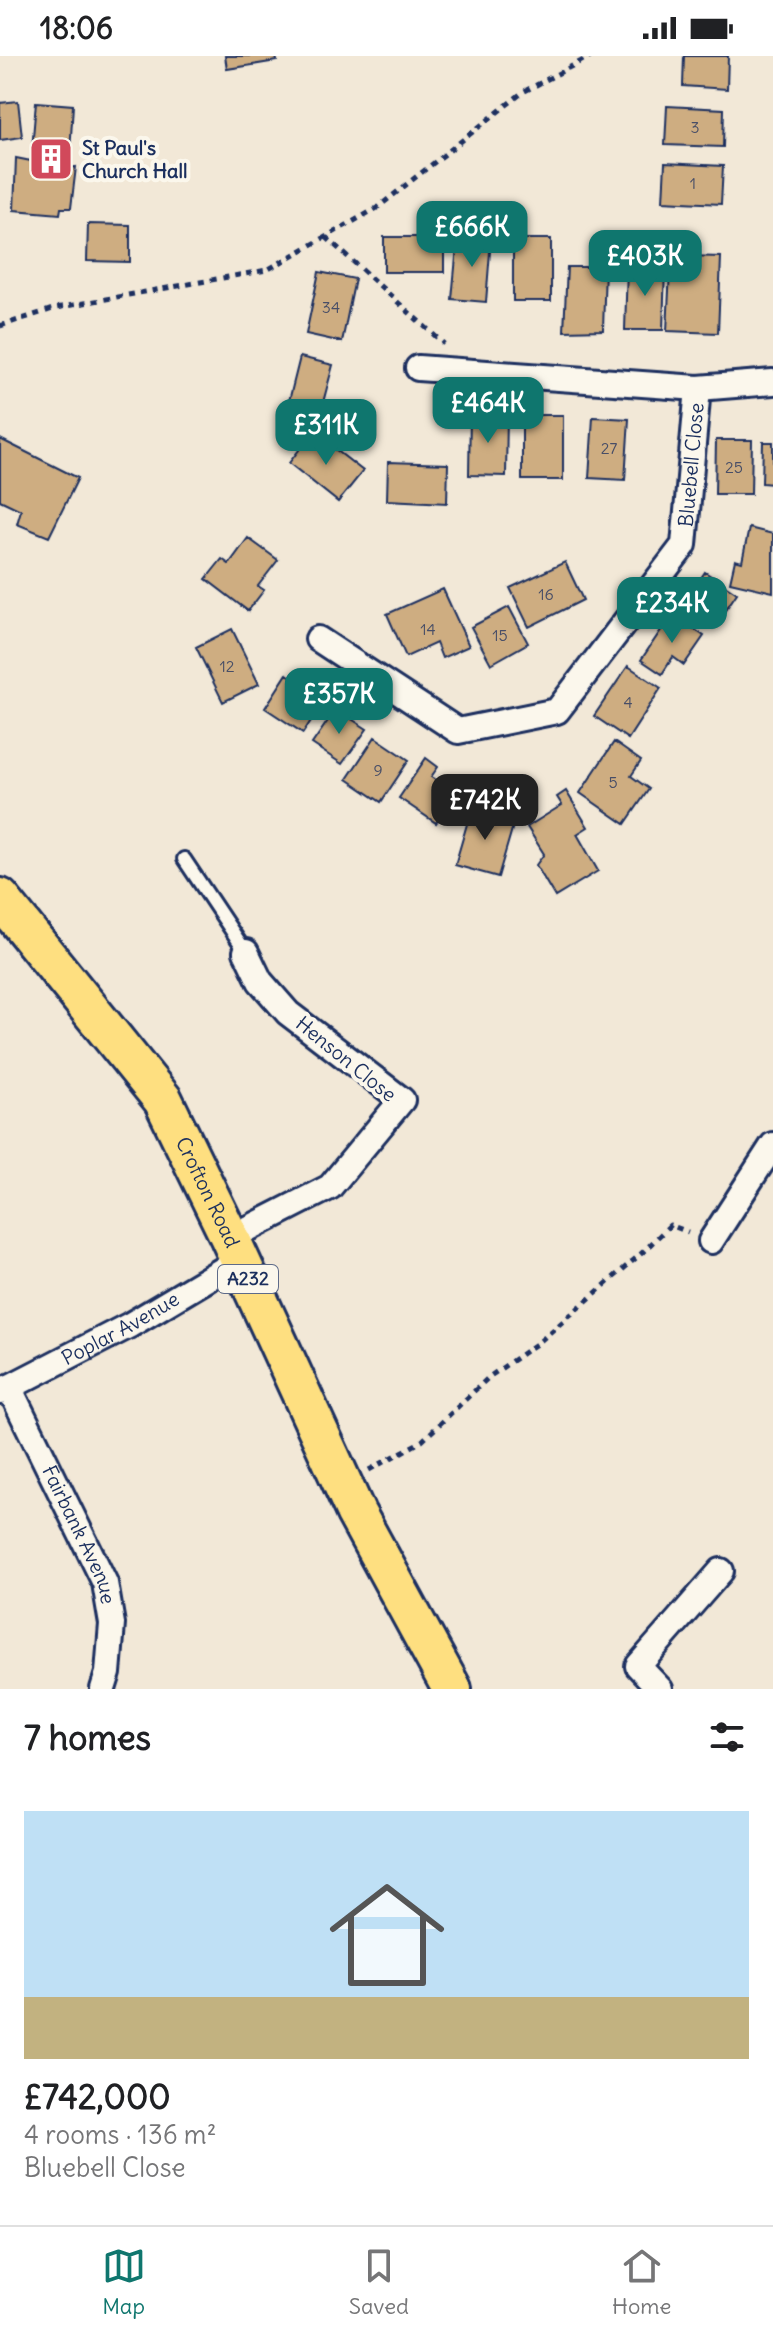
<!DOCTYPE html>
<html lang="en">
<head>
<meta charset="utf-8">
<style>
  :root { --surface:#fff; --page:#f6f6f6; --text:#202124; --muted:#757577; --line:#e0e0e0; --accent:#0f766e }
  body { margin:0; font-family:Delius,sans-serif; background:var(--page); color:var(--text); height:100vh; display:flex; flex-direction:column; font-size:30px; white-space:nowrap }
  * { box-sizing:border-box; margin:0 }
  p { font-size:26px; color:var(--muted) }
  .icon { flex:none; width:44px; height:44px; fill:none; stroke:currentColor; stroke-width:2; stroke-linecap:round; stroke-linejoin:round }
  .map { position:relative; height:1633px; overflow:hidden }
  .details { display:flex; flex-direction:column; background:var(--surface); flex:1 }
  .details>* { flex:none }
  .price { position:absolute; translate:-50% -68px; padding:0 18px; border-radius:16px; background:var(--accent); color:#fff; font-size:26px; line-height:52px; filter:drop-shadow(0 2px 4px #0008) }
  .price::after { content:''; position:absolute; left:50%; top:48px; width:24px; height:18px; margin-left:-12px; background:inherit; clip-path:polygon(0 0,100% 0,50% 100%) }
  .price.selected { background:#222; color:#fff }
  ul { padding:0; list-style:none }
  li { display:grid; align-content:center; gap:16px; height:424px; padding:0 24px }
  li span { display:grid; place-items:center; height:248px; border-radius:0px; color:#555 }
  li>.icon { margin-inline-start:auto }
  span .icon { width:144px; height:144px; fill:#fffc; stroke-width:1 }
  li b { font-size:34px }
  h2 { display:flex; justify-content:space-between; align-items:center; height:96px; padding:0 24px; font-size:34px }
  .status { display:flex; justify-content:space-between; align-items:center; height:56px; padding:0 40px; background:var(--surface); direction:ltr }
  .status svg { height:22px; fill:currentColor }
  .menu { display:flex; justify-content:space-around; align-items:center; height:112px; border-top:2px solid var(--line); background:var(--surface); font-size:22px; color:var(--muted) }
  .menu a { display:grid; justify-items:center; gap:4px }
  .menu .selected { color:var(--accent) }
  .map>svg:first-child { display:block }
  .building { fill:#cead81; stroke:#1b2f5e; stroke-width:2 }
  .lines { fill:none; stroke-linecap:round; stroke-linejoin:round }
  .lane-casing { stroke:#1b2f5e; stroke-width:18 }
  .street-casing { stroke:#1b2f5e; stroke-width:30 }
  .primary-casing { stroke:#1b2f5e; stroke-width:44 }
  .path { stroke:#1b2f5e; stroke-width:5; stroke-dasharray:6 6; stroke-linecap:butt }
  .lane { stroke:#fbf7ec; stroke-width:12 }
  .street { stroke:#fbf7ec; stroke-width:24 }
  .primary { stroke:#fedf80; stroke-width:38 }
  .labels { text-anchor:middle; stroke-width:8; stroke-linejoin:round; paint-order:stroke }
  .number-label { font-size:16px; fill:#484e67 }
  .shield { fill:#fbf7ec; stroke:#5e6b89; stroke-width:2 }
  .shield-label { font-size:18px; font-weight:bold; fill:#1b2f5e }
  .poi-label { font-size:20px; font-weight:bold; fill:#1b2f5e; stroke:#fbf7ec; text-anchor:start }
  .street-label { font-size:20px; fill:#1b2f5e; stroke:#fbf7ec }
</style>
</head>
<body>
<div class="status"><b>18:06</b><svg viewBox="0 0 49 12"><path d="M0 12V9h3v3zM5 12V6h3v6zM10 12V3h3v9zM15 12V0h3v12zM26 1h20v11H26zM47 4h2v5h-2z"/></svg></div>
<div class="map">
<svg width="773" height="1633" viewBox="0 0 773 1633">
  <rect width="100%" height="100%" fill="#f2e8d7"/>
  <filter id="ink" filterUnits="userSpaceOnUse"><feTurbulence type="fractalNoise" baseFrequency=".0125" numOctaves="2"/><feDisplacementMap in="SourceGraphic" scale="16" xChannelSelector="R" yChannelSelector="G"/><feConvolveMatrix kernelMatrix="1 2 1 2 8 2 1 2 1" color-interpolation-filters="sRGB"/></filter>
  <g filter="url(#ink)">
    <path class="building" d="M225 0H276L277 5 227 13Z
      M684 0H728L727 33 683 30Z
      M18 45 22 81 0 84V47Z
      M36 46 73 49 69 112 76 111 71 152H61L60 158 14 154 16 102 31 105Z
      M667 50 724 53 723 91 665 89Z
      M665 107 723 110 721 148 663 145Z
      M88 168 130 169V206L87 205Z
      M458 180 491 183 486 246 452 243Z
      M384 181H444V216H384Z
      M513 183H551V245H513Z
      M686 200 721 201 718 277 667 275 670 214H685Z
      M567 211H605L603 274 564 275Z
      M627 211H665L663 274H625Z
      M319 216 355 223 342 286 306 278Z
      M300 301 333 309 317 369 285 361Z
      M470 359H507L506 420 469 419Z
      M522 359H563V424H522Z
      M593 361 629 363 625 424 589 422Z
      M313 376 363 415 338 446 289 407Z
      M0 383 78 422 49 481 17 468 21 454 0 444Z
      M716 384H752L751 438H715Z
      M763 386H773V428L762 427Z
      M388 406 448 408 447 447 387 444Z
      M749 472 773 478V536L730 526 735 504 742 506Z
      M248 482 278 504 258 530 264 534 248 555 206 523 222 503 229 508Z
      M565 506 583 544 529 571 510 532Z
      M705 516 737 537 713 572 682 550Z
      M443 533 469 590 442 602 436 587 406 601 387 558Z
      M509 551 528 587 491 608 471 571Z
      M672 558 704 580 684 609 673 601 662 618 641 604Z
      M232 573 259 628 223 646 196 591Z
      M628 610 661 632 628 683 594 660Z
      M287 618 325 643 303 677 265 652Z
      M336 653 367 673 342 708 312 688Z
      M375 681 409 704 381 746 347 723Z
      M614 686 641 705 631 720 649 733 625 768 580 737Z
      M426 702 438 711 431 721 456 738 436 767 399 742Z
      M566 735 588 771 577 778 598 815 555 841 536 809 544 798 527 771 562 749 557 741Z
      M472 751 515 763 498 821 455 809Z"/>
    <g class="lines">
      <g class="lane-casing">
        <path id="lane" d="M184 803 246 896"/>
      </g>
      <g class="street-casing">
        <g id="street">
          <path d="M418 312 698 332 773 326"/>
          <path id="s1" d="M318 583 458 675 557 655 684 489 698 332"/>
          <path d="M230 1182 330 1131 402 1044 288 957 260 925 246 896"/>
          <path d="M711 1185 773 1089"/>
          <path id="s2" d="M9 1331 105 1527 112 1568 108 1617 103 1633"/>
          <path id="s3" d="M0 1336 130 1269 239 1204"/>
          <path d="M660 1633 638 1610 721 1515"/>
        </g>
      </g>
      <g class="primary-casing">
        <g id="primary">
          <path id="s4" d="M0 842 163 1044 230 1182 356 1457 452 1633"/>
        </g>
      </g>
      <path class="path" d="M326 181 444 288
        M0 270 56 252 267 214 377 152 523 36 591 0
        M369 1414 422 1385 489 1321 539 1286 643 1196 670 1169 688 1176"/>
      <use href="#lane" class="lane"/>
      <use href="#street" class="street"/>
      <use href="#primary" class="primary"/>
    </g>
  </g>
  <defs>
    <g id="building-square" transform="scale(2.3)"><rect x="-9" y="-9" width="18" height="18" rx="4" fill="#d1495b" stroke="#fbf7ec"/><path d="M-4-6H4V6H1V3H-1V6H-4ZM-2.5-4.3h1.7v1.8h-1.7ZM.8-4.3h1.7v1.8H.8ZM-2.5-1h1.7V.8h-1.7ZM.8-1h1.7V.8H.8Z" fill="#fff"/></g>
  </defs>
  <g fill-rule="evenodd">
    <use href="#building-square" x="51" y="103"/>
  </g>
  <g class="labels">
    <g class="number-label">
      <text x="695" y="77">3</text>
      <text x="693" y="133">1</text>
      <text x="331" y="257">34</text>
      <text x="609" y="398">27</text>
      <text x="734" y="417">25</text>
      <text x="546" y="544">16</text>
      <text x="428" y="579">14</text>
      <text x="500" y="585">15</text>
      <text x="227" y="616">12</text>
      <text x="628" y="652">4</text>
      <text x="378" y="720">9</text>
      <text x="613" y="732">5</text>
    </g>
    <rect class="shield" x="218" y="1209" width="60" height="28" rx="6"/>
    <g class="shield-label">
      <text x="248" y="1229">A232</text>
    </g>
    <g class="poi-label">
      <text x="82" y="99">St Paul's<tspan x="82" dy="23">Church Hall</tspan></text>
    </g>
    <g class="street-label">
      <text dy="7" stroke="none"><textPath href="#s1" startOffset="558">Bluebell Close</textPath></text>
      <text transform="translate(346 1003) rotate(39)" y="7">Henson Close</text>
      <text dy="7" stroke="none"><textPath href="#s4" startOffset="362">Crofton Road</textPath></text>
      <text dy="7" stroke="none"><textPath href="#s3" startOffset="136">Poplar Avenue</textPath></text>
      <text dy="7" stroke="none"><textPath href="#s2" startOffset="164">Fairbank Avenue</textPath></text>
    </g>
  </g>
</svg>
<b class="price" style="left:472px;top:213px">£666K</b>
<b class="price" style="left:645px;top:242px">£403K</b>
<b class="price" style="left:488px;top:389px">£464K</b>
<b class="price" style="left:326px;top:411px">£311K</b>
<b class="price" style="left:672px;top:589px">£234K</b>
<b class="price" style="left:339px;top:680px">£357K</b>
<b class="price selected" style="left:485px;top:786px">£742K</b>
</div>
<section class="details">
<h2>7 homes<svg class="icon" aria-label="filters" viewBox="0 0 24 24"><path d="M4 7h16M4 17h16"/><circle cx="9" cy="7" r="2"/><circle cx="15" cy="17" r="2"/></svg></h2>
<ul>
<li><span style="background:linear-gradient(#bfe0f5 75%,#c2b280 0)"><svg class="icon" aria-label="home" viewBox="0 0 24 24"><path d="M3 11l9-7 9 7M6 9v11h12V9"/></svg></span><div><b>£742,000</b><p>4 rooms · 136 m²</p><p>Bluebell Close</p></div></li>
</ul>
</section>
<nav class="menu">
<a class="selected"><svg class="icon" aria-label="map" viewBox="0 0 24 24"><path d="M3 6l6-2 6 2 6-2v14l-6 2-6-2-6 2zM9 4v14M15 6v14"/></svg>Map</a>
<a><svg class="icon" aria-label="saved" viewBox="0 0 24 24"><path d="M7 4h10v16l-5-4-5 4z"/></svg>Saved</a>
<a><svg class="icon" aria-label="home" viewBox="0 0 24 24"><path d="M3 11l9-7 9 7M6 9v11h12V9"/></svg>Home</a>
</nav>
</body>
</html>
